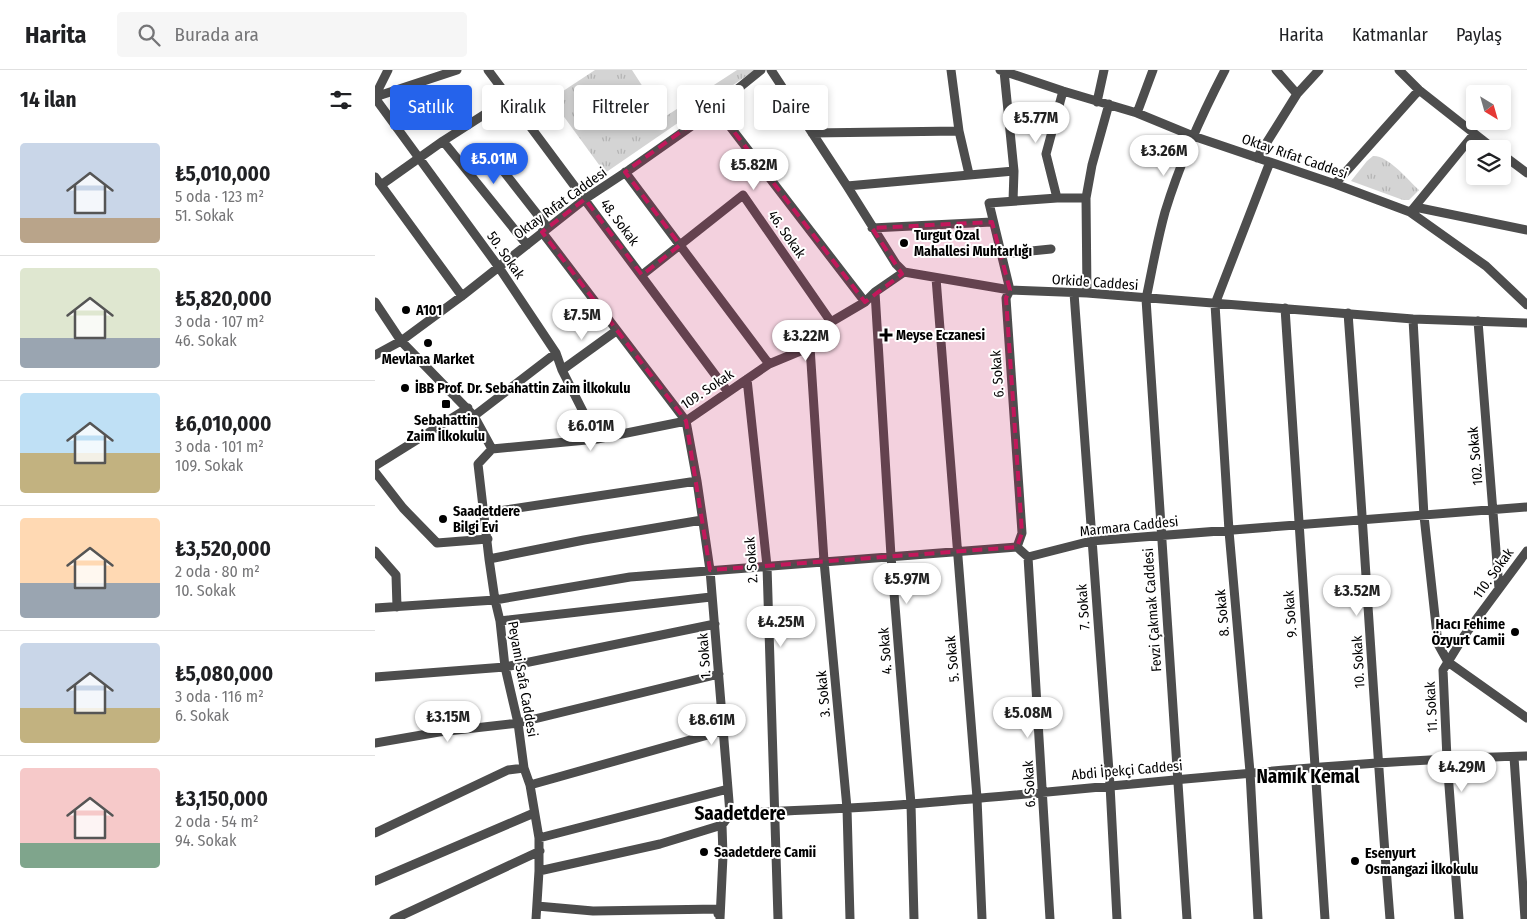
<!DOCTYPE html>
<html lang="tr">
<head>
<meta charset="utf-8">
<style>
  :root { --surface:#fff; --page:#f6f6f6; --text:#202124; --muted:#757577; --line:#e0e0e0; --accent:#2563eb }
  body { margin:0; font-family:"Fira Sans Condensed",sans-serif; background:var(--page); color:var(--text); height:100vh; display:flex; flex-direction:column; font-size:19px; white-space:nowrap }
  * { box-sizing:border-box; margin:0 }
  p { font-size:16px; color:var(--muted) }
  .icon { flex:none; width:28px; height:28px; fill:none; stroke:currentColor; stroke-width:2; stroke-linecap:round; stroke-linejoin:round }
  .map { position:relative; flex:1; overflow:hidden }
  .drawer { display:flex; flex-direction:column; background:var(--surface); width:375px }
  .drawer>* { flex:none }
  .guide { position:absolute; left:15px; top:15px; width:475px; height:45px; display:flex; gap:10px }
  .needle { width:32px; rotate:143deg }
  .tools { position:absolute; left:1091px; top:15px; display:grid; gap:10px }
  .tools a { display:grid; place-items:center; width:45px; height:45px; border-radius:5px; background:var(--surface); box-shadow:0 2px 8px #0003; font-size:25px }
  .price { position:absolute; translate:-50% -42px; padding:0 11px; border-radius:18px; background:#fff; color:#222; font-size:16px; line-height:32px; filter:drop-shadow(0 1px 2px #0008) }
  .price::after { content:''; position:absolute; left:50%; top:30px; width:15px; height:11px; margin-left:-8px; background:inherit; clip-path:polygon(0 0,100% 0,50% 100%) }
  .price.active { background:var(--accent); color:#fff }
  ul { padding:0; list-style:none }
  li { display:flex; align-items:center; gap:15px; height:125px; padding:0 20px }
  li+li { border-top:1px solid var(--line) }
  li span { display:grid; place-items:center; flex:none; width:140px; height:100px; border-radius:5px; color:#555 }
  li>.icon { margin-inline-start:auto }
  span .icon { width:60px; height:60px; fill:#fffc; stroke-width:1 }
  li b { font-size:21px }
  h2 { display:flex; justify-content:space-between; align-items:center; height:60px; padding:0 20px; font-size:21px }
  .tag { padding:0 18px; border-radius:5px; background:var(--surface); box-shadow:0 2px 8px #0003; font-size:18px; line-height:45px }
  .tag.active { background:var(--accent); color:#fff }
  header { display:flex; align-items:center; gap:30px; box-sizing:border-box; height:70px; padding:0 25px; background:var(--surface); border-bottom:1px solid var(--line) }
  header strong { font-size:24px }
  nav { display:flex; gap:28px; margin-inline-start:auto; font-size:18px }
  .search { width:350px; height:45px; background:var(--page); display:flex; align-items:center; gap:12px; box-sizing:border-box; padding:0 18px; border-radius:5px; color:var(--muted); font-size:19px }
  main { display:flex; flex:1; min-height:0 }
  .map>svg:first-child { display:block }
  .grass { fill:url(#grass-tufts) }
  .lines { fill:none; stroke-linecap:round; stroke-linejoin:round }
  .minor { stroke:#4d4d4d; stroke-width:9 }
  .marked { fill:#c2185b; fill-opacity:0.2; stroke:#c2185b; stroke-width:4; stroke-dasharray:10 6; stroke-linejoin:round }
  .poi-dot { fill:#000; stroke:#fff; stroke-width:2 }
  .labels { text-anchor:middle; stroke-width:4; stroke-linejoin:round; paint-order:stroke }
  .street-label { font-size:14px; fill:#000; stroke:#fff }
  .poi-label { font-size:14px; font-weight:bold; fill:#000; stroke:#fff; text-anchor:start }
  .district-label { font-size:19px; font-weight:bold; fill:#000; stroke:#fff }
</style>
</head>
<body>
<header>
<strong>Harita</strong>
<div class="search"><svg class="icon" aria-label="search" viewBox="0 0 24 24"><circle cx="10" cy="10" r="6"/><path d="M15 15l6 6"/></svg>Burada ara</div>
<nav><a>Harita</a><a>Katmanlar</a><a>Paylaş</a></nav>
</header>
<main>
<section class="drawer">
<h2>14 ilan<svg class="icon" aria-label="filters" viewBox="0 0 24 24"><path d="M4 7h16M4 17h16"/><circle cx="9" cy="7" r="2"/><circle cx="15" cy="17" r="2"/></svg></h2>
<ul>
<li><span style="background:linear-gradient(#c9d6e8 75%,#b9a48a 0)"><svg class="icon" aria-label="home" viewBox="0 0 24 24"><path d="M3 11l9-7 9 7M6 9v11h12V9"/></svg></span><div><b>₺5,010,000</b><p>5 oda · 123 m²</p><p>51. Sokak</p></div></li>
<li><span style="background:linear-gradient(#dfe7d0 70%,#9aa5b1 0)"><svg class="icon" aria-label="home" viewBox="0 0 24 24"><path d="M3 11l9-7 9 7M6 9v11h12V9"/></svg></span><div><b>₺5,820,000</b><p>3 oda · 107 m²</p><p>46. Sokak</p></div></li>
<li><span style="background:linear-gradient(#bfe0f5 60%,#c2b280 0)"><svg class="icon" aria-label="home" viewBox="0 0 24 24"><path d="M3 11l9-7 9 7M6 9v11h12V9"/></svg></span><div><b>₺6,010,000</b><p>3 oda · 101 m²</p><p>109. Sokak</p></div></li>
<li><span style="background:linear-gradient(#ffd9b3 65%,#9aa5b1 0)"><svg class="icon" aria-label="home" viewBox="0 0 24 24"><path d="M3 11l9-7 9 7M6 9v11h12V9"/></svg></span><div><b>₺3,520,000</b><p>2 oda · 80 m²</p><p>10. Sokak</p></div></li>
<li><span style="background:linear-gradient(#c9d6e8 65%,#c2b280 0)"><svg class="icon" aria-label="home" viewBox="0 0 24 24"><path d="M3 11l9-7 9 7M6 9v11h12V9"/></svg></span><div><b>₺5,080,000</b><p>3 oda · 116 m²</p><p>6. Sokak</p></div></li>
<li><span style="background:linear-gradient(#f6c9c9 75%,#7fa58c 0)"><svg class="icon" aria-label="home" viewBox="0 0 24 24"><path d="M3 11l9-7 9 7M6 9v11h12V9"/></svg></span><div><b>₺3,150,000</b><p>2 oda · 54 m²</p><p>94. Sokak</p></div></li>
</ul>
</section>
<div class="map">
<svg width="1152" height="849" viewBox="0 0 1152 849">
  <defs>
    <pattern id="grass-tufts" width="24" height="20" patternUnits="userSpaceOnUse" patternTransform="scale(1.25)"><rect width="24" height="20" fill="#d4d4d4"/><path d="M3 7l-1-3M5 7V3M7 7l1-3M15 17l-1-3M17 17v-4M19 17l1-3" fill="none" stroke="#b4b4b4"/></pattern>
  </defs>
  <rect width="100%" height="100%" fill="#fff"/>
  <path class="grass" d="M220 0H257L288 48 362 0H380L230 103 176 29Z
    M998 86C1013 85 1033 110 1044 120L1034 130H1028L976 111 992 91Z"/>
  <g class="lines">
    <path class="minor" d="M113 0 353 322
      M396 0 472 116 521 194 529 202 635 220 712 223 1038 249 1152 253
      M576 0 584 61 594 104
      M625 0 688 21 762 43 818 66 960 114 1035 142 1111 196 1152 235
      M901 0 922 24
      M1024 0 1044 20 1119 79
      M629 1 639 101 638 131
      M0 26 13 0
      M0 27 82 0
      M0 28 123 196 181 283 187 300 222 369
      M722 32 729 0
      M340 37 490 232
      M762 43 778 0
      M437 63 584 61
      M68 71 152 175
      M1128 85 1152 103
      M882 88 922 24 944 0
      M126 98 173 158
      M250 102 394 294
      M0 107 87 226
      M960 114 1044 20
      M6 115 68 71 135 28
      M472 116 639 101
      M682 128 671 84 688 21
      M1040 137 1152 160
      M1037 140 1099 64
      M497 158 617 152
      M167 162 311 351 322 411 335 500 353 719 355 744 347 755 348 786 345 849
      M627 184 676 179
      M267 205 368 125 456 252
      M561 208 602 728 607 849
      M500 222 516 486 536 734 539 849
      M699 223 735 715 742 849
      M712 223 711 128 717 95 734 34
      M0 232 26 271 99 346 117 379
      M910 238 950 849
      M973 243C988 445 999 647 1015 849
      M1038 249 1049 446 1063 574 1073 592 1152 648
      M1103 251 1124 519
      M435 277 449 491 472 738 475 849
      M0 285 26 271 87 226 210 129 254 100 318 55 386 0
      M187 300 241 261
      M372 309 392 496 403 849
      M99 346 181 283
      M117 379 103 394 114 489 120 530 125 551 130 597 143 653 149 698 155 715 164 768V801L161 849
      M117 379 222 369 311 351 394 294 435 277 456 252 490 232 500 222 529 202
      M0 396 93 338
      M0 402 28 438 62 473 113 469
      M110 443 322 411
      M642 477 647 463 631 228 635 220 614 133 682 128H711
      M0 481 21 505 22 537
      M653 487 675 849
      M114 489 209 470 327 450
      M0 538 120 530 255 507 642 477 653 487 716 471 1152 437
      M125 551 336 527
      M0 607 130 597 340 554
      M0 673 64 662 143 653 344 604
      M1139 687 1150 849
      M155 715 347 661
      M355 744C415 740 475 739 535 734 741 718 946 691 1152 686
      M0 763 133 700 149 698
      M164 768 353 719
      M164 801 285 774 347 755
      M0 811 159 743
      M162 836 218 841 344 839 343 844
      M19 849 165 781
      M812 849 771 229C777 200 782 171 790 142 805 93 826 46 850 0
      M883 849 875 702 854 461 840 234 895 92
      M1084 849 1072 689 1068 600 1089 566 1152 481"/>
  </g>
  <path class="marked" d="M340 37 490 232 527 204 497 158 617 152 635 220 631 228 647 463 642 477 335 500 311 351 167 162 210 129 267 205 305 175 250 102Z"/>
  <g class="poi-dot">
    <circle cx="529" cy="173" r="5"/>
    <circle cx="31" cy="240" r="5"/>
    <path d="M508.5 257.5h5v5h5v5h-5v5h-5v-5h-5v-5h5z"/>
    <circle cx="53" cy="273" r="5"/>
    <circle cx="30" cy="318" r="5"/>
    <rect x="66" y="329" width="10" height="10" rx="2.5"/>
    <circle cx="68" cy="449" r="5"/>
    <circle cx="1140" cy="562" r="5"/>
    <circle cx="329" cy="782" r="5"/>
    <circle cx="980" cy="791" r="5"/>
  </g>
  <g class="labels">
    <g class="street-label">
      <text transform="translate(920 86) rotate(19)" y="5">Oktay Rıfat Caddesi</text>
      <text transform="translate(185 133) rotate(-36)" y="5">Oktay Rıfat Caddesi</text>
      <text transform="translate(245 152) rotate(53)" y="5">48. Sokak</text>
      <text transform="translate(412 164) rotate(55)" y="5">46. Sokak</text>
      <text transform="translate(131 185) rotate(55)" y="5">50. Sokak</text>
      <text transform="translate(720 212) rotate(4)" y="5">Orkide Caddesi</text>
      <text transform="translate(622 304) rotate(-94)" y="5">6. Sokak</text>
      <text transform="translate(332 319) rotate(-34)" y="5">109. Sokak</text>
      <text transform="translate(1100 386) rotate(-95)" y="5">102. Sokak</text>
      <text transform="translate(754 456) rotate(-6)" y="5">Marmara Caddesi</text>
      <text transform="translate(376 490) rotate(-94)" y="5">2. Sokak</text>
      <text transform="translate(1118 503) rotate(-54)" y="5">110. Sokak</text>
      <text transform="translate(708 537) rotate(-94)" y="5">7. Sokak</text>
      <text transform="translate(777 540) rotate(-94)" y="5">Fevzi Çakmak Caddesi</text>
      <text transform="translate(847 543) rotate(-95)" y="5">8. Sokak</text>
      <text transform="translate(915 544) rotate(-94)" y="5">9. Sokak</text>
      <text transform="translate(510 581) rotate(-94)" y="5">4. Sokak</text>
      <text transform="translate(329 586) rotate(-94)" y="5">1. Sokak</text>
      <text transform="translate(577 589) rotate(-95)" y="5">5. Sokak</text>
      <text transform="translate(983 592) rotate(-93)" y="5">10. Sokak</text>
      <text transform="translate(148 609) rotate(80)" y="5">Peyami Safa Caddesi</text>
      <text transform="translate(448 624) rotate(-95)" y="5">3. Sokak</text>
      <text transform="translate(1056 637) rotate(-93)" y="5">11. Sokak</text>
      <text transform="translate(752 700) rotate(-5)" y="5">Abdi İpekçi Caddesi</text>
      <text transform="translate(654 714) rotate(-93)" y="5">6. Sokak</text>
    </g>
    <g class="poi-label">
      <text x="539" y="170">Turgut Özal<tspan x="539" dy="16">Mahallesi Muhtarlığı</tspan></text>
      <text x="41" y="245">A101</text>
      <text x="521" y="270">Meyse Eczanesi</text>
      <text x="53" y="294" text-anchor="middle">Mevlana Market</text>
      <text x="40" y="323">İBB Prof. Dr. Sebahattin Zaim İlkokulu</text>
      <text x="71" y="355" text-anchor="middle">Sebahattin<tspan x="71" dy="16">Zaim İlkokulu</tspan></text>
      <text x="78" y="446">Saadetdere<tspan x="78" dy="16">Bilgi Evi</tspan></text>
      <text x="1130" y="559" text-anchor="end">Hacı Fehime<tspan x="1130" dy="16">Özyurt Camii</tspan></text>
      <text x="339" y="787">Saadetdere Camii</text>
      <text x="990" y="788">Esenyurt<tspan x="990" dy="16">Osmangazi İlkokulu</tspan></text>
    </g>
    <g class="district-label">
      <text x="933" y="713">Namık Kemal</text>
      <text x="365" y="750">Saadetdere</text>
    </g>
  </g>
</svg>
<div class="tools">
<a><svg class="needle" viewBox="-14 -14 28 28"><path d="M0-13l5 13h-10z" fill="#e53935"/><path d="M0 13l5-13h-10z" fill="#757577"/></svg></a>
<a><svg class="icon" aria-label="layers" viewBox="0 0 24 24"><path d="M12 4l9 5-9 5-9-5zM3 14l9 5 9-5"/></svg></a>
</div>
<b class="price" style="left:661px;top:74px">₺5.77M</b>
<b class="price" style="left:789px;top:107px">₺3.26M</b>
<b class="price active" style="left:119px;top:115px">₺5.01M</b>
<b class="price" style="left:379px;top:121px">₺5.82M</b>
<b class="price" style="left:207px;top:271px">₺7.5M</b>
<b class="price" style="left:431px;top:292px">₺3.22M</b>
<b class="price" style="left:216px;top:382px">₺6.01M</b>
<b class="price" style="left:532px;top:535px">₺5.97M</b>
<b class="price" style="left:982px;top:547px">₺3.52M</b>
<b class="price" style="left:406px;top:578px">₺4.25M</b>
<b class="price" style="left:653px;top:669px">₺5.08M</b>
<b class="price" style="left:73px;top:673px">₺3.15M</b>
<b class="price" style="left:337px;top:676px">₺8.61M</b>
<b class="price" style="left:1087px;top:723px">₺4.29M</b>
<div class="guide">
<a class="tag active">Satılık</a>
<a class="tag">Kiralık</a>
<a class="tag">Filtreler</a>
<a class="tag">Yeni</a>
<a class="tag">Daire</a>
</div>
</div>
</main>
</body>
</html>
